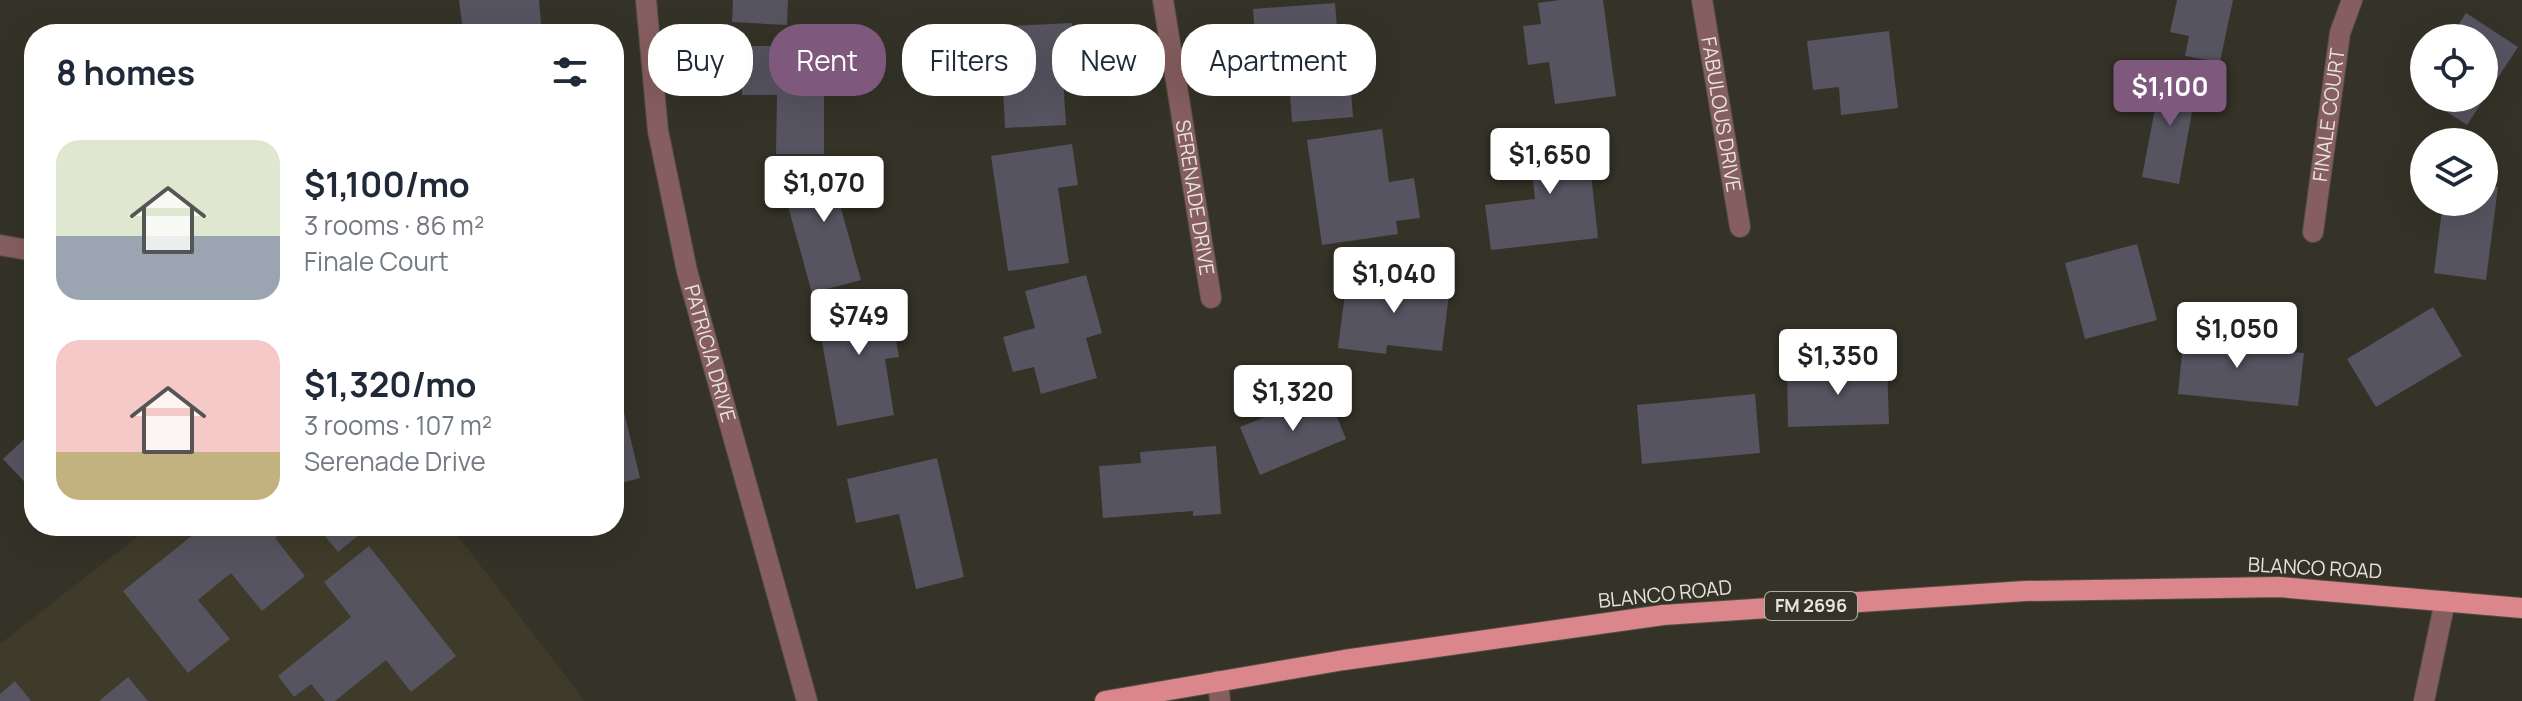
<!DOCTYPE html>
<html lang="en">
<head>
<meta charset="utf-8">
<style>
  :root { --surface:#fff; --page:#f2f2f3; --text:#1f2937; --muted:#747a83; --accent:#7f587d }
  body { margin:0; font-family:Manrope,sans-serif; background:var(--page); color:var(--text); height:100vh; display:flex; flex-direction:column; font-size:30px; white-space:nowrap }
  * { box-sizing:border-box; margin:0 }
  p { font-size:26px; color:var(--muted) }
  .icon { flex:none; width:44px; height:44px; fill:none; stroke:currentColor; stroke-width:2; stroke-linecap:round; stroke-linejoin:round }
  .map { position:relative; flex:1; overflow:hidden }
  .side { position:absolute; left:24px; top:24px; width:600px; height:512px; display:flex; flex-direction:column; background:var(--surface); border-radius:32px; box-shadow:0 8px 32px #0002 }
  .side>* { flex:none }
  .top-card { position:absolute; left:648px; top:24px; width:760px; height:72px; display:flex; gap:16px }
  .fabs { position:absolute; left:2410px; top:24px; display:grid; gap:16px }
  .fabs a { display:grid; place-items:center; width:88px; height:88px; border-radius:50%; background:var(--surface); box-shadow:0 8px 32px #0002; font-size:40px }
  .price { position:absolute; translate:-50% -68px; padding:0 18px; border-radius:8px; background:#fff; color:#222; font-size:26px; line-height:52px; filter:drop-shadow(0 2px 4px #0008) }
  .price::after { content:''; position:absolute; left:50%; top:48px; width:24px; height:18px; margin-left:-12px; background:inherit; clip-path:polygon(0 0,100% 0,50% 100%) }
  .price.current { background:var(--accent); color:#fff }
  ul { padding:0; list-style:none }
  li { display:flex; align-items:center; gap:24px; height:200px; padding:0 32px }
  li span { display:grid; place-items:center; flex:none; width:224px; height:160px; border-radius:24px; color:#555 }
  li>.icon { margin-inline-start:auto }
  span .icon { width:96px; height:96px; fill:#fffc; stroke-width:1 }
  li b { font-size:34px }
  h2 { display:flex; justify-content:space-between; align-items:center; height:96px; padding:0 32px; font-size:34px }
  .chip { padding:0 28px; border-radius:32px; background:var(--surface); box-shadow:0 8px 32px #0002; font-size:28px; line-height:72px }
  .chip.current { background:var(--accent); color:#fff }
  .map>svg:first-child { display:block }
  .built { fill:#3f3b2a }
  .building { fill:#555460 }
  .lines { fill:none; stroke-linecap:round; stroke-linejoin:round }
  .minor-casing { stroke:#514f45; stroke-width:22 }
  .major-casing { stroke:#514f45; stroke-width:22 }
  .minor { stroke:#875e5f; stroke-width:20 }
  .major { stroke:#da868a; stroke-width:20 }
  .labels { text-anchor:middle; stroke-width:6; stroke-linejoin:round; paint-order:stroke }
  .shield { fill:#353328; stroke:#b1afa7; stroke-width:2 }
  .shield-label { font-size:18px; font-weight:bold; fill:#e6e4dd }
  .street-label { font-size:20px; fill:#e6e4dd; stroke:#353328 }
</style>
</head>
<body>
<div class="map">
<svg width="2522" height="701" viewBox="0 0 2522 701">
  <rect width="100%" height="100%" fill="#353328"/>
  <path class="built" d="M151 526H450L585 701H0V644Z"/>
  <path class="building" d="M459 0H539L542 34 463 31Z
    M733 0H788L787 25 732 22Z
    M1560 0H1603L1616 96 1555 104 1549 62 1528 65 1523 26 1541 24 1538 3Z
    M2177 0H2233L2220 62 2185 56 2189 36 2170 32Z
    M1335 3 1338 39 1347 38 1353 117 1292 122 1290 94 1276 95 1273 52 1256 53 1253 9Z
    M2466 13 2518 47 2467 125 2426 98H2484V38H2450Z
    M1072 23 1074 60H1062L1066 125 1005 128 1003 87 982 89 981 54H994L993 27Z
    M82 25 105 34H79Z
    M1889 31 1898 108 1841 115 1839 87 1813 90 1807 41Z
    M741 46H824V154H776L777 95H742Z
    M2162 72 2198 79 2179 184 2142 177Z
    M1586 128 1598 238 1491 250 1485 205 1535 199 1528 135Z
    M1382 129 1389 182 1414 178 1420 218 1396 221 1398 234 1322 245 1307 140Z
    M1072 144 1078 185 1058 188 1069 263 1008 271 991 156Z
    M851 161 861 198 840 205 861 280 812 293 781 181Z
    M2484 185 2498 187 2486 280 2434 273 2443 202H2484Z
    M2137 244 2157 320 2085 339 2065 263Z
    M1424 274 1451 278 1442 351 1387 345 1386 354 1338 348 1347 278 1422 287Z
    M1086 275 1102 333 1086 338 1097 378 1041 394 1034 367 1013 372 1003 337 1035 328 1025 291Z
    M888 294 899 357 885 359 894 415 837 426 816 308Z
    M2433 307 2462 356 2376 407 2347 359Z
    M2185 324 2227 328 2225 346 2304 353 2298 406 2178 394Z
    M1887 366 1889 424 1788 427 1787 369Z
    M618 387 640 478 614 485V388Z
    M1327 392 1346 439 1260 475 1240 427Z
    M1755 394 1760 453 1642 464 1637 405Z
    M34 430V492L3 459Z
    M1216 446 1221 514 1193 516V511L1103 518 1099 466 1141 463 1140 452Z
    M937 458 964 577 916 589 899 514 856 523 847 479Z
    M204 526H290L275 538 305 576 262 611 231 573 198 600 230 639 188 673 123 591Z
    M317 526H370L338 552Z
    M369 546 456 656 411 692 386 660 335 701H325L311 684 294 697 278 676 351 617 324 582Z
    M128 677 148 701H99Z
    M15 681 31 701H0V694Z"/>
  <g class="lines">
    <g class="minor-casing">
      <g id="minor">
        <path id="s1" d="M646 0 658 131 687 271 807 701"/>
        <path id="s2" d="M1163 0 1211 298"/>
        <path id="s3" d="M1702 0 1740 227"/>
        <path id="s4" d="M2313 232 2340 33 2352 0"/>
        <path d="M0 245 34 251"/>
        <path d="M1218 681 1220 701"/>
        <path d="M2424 701 2445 601"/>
      </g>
    </g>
    <g class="major-casing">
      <path id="major" d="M1105 701 1344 660 1663 615 2025 591 2279 587 2522 608"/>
    </g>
    <use href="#minor" class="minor"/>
    <use href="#major" class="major"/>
  </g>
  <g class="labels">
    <rect class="shield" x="1765" y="592" width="92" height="28" rx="6"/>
    <g class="shield-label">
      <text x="1811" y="612">FM 2696</text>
    </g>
    <g class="street-label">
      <text dy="7" stroke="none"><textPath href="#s3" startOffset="116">FABULOUS DRIVE</textPath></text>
      <text dy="7" stroke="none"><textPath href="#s4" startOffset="118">FINALE COURT</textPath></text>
      <text dy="7" stroke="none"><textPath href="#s2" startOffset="200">SERENADE DRIVE</textPath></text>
      <text dy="7" stroke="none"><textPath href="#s1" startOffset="360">PATRICIA DRIVE</textPath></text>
      <text transform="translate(2315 568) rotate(3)" y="7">BLANCO ROAD</text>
      <text transform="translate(1665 594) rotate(-6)" y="7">BLANCO ROAD</text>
    </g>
  </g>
</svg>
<div class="fabs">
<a><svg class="icon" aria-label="locate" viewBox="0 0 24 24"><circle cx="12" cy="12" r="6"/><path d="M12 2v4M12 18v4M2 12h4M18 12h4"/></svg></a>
<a><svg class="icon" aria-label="layers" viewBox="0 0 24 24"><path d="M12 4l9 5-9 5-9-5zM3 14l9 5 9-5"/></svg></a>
</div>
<b class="price current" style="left:2170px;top:128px">$1,100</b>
<b class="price" style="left:1550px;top:196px">$1,650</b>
<b class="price" style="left:824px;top:224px">$1,070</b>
<b class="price" style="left:1394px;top:315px">$1,040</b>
<b class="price" style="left:859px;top:357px">$749</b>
<b class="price" style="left:2237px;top:370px">$1,050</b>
<b class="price" style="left:1838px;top:397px">$1,350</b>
<b class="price" style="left:1293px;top:433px">$1,320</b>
<div class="top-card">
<a class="chip">Buy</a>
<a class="chip current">Rent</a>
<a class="chip">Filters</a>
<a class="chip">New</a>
<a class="chip">Apartment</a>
</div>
<section class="side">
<h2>8 homes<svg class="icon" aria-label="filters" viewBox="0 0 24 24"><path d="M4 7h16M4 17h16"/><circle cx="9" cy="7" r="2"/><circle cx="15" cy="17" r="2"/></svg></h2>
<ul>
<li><span style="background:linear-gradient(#dfe7d0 60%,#9aa5b1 0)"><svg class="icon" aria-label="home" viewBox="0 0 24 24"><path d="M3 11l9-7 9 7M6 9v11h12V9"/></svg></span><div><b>$1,100/mo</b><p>3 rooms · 86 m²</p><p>Finale Court</p></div></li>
<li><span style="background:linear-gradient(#f6c9c9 70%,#c2b280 0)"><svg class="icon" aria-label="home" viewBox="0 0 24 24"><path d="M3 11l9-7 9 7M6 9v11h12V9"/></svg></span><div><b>$1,320/mo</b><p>3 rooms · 107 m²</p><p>Serenade Drive</p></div></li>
</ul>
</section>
</div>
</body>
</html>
